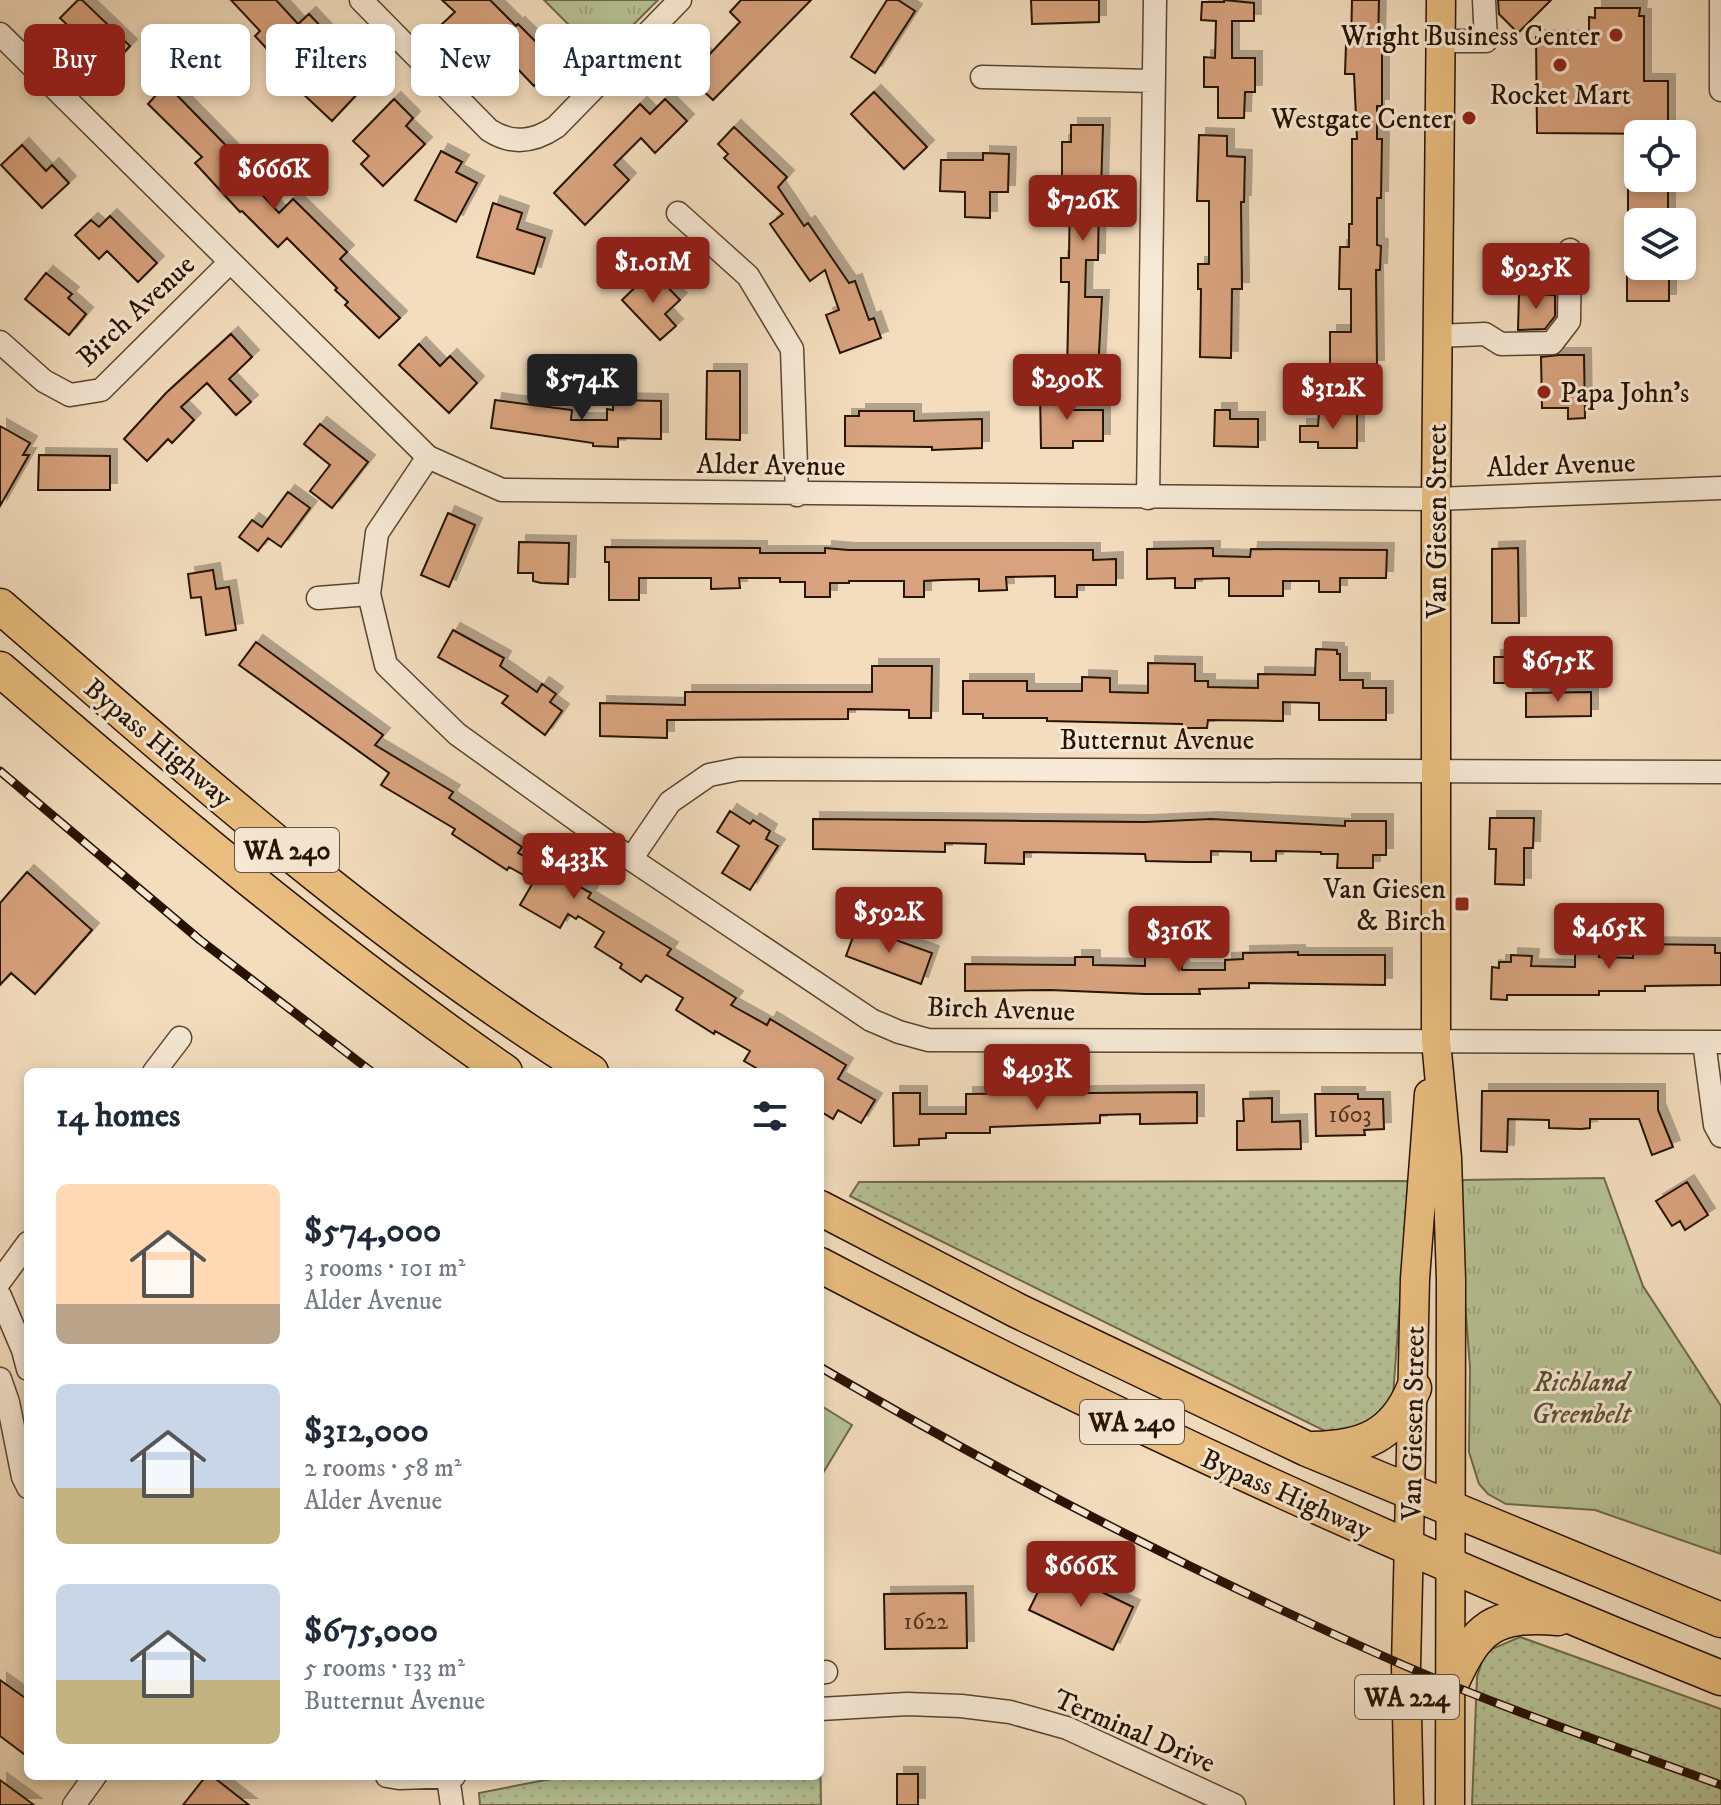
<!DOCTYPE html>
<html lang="en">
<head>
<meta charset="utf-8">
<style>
  :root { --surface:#fff; --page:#f2f2f3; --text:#1f2937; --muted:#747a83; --accent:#8f2418 }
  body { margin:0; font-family:"IM FELL DW Pica",serif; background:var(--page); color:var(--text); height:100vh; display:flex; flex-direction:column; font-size:30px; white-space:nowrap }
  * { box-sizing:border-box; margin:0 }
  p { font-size:26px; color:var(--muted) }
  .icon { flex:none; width:44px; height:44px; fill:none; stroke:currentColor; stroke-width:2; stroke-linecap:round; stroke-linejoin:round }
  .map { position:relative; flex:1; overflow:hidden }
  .sheet { position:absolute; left:24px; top:1068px; width:800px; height:712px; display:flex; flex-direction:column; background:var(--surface); border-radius:12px; box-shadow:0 4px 12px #0003 }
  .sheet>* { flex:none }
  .hud { position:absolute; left:24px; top:24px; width:800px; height:72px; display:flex; gap:16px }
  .controls { position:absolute; left:1624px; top:120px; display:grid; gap:16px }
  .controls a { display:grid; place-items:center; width:72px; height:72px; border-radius:12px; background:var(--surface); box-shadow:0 4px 12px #0003; font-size:40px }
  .price { position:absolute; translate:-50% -68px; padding:0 18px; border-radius:8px; background:var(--accent); color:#fff; font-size:26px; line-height:52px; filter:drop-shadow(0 2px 4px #0008) }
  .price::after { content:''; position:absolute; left:50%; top:48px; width:24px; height:18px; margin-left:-12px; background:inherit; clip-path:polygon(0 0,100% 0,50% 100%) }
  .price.current { background:#222; color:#fff }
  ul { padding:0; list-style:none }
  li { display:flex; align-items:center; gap:24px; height:200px; padding:0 32px }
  li span { display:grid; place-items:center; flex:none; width:224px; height:160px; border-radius:12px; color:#555 }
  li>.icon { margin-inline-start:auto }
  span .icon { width:96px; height:96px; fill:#fffc; stroke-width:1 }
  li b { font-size:34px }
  h2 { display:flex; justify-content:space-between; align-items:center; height:96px; padding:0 32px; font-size:34px }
  .pill { padding:0 28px; border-radius:12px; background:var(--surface); box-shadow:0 4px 12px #0003; font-size:28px; line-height:72px }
  .pill.current { background:var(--accent); color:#fff }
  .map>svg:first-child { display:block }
  .grass { fill:url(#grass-dots); stroke:#6e6a4a; stroke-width:2 }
  .park { fill:url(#park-tufts); stroke:#6e6a4a; stroke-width:2 }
  .pitch { fill:#b6c295; stroke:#6e6a4a; stroke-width:2 }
  .building { fill:#d7a27d; stroke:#271200; stroke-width:2; filter:url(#shadow) }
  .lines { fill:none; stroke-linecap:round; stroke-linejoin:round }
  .minor-casing { stroke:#5a4530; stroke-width:25 }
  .major-casing { stroke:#271200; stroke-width:31 }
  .highway-casing { stroke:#271200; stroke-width:37 }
  .minor { stroke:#f7e9d5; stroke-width:22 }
  .major { stroke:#eabe7f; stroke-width:28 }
  .highway { stroke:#eabe7f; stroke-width:34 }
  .rail-casing { stroke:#271200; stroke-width:9 }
  .rail { stroke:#f7e9d5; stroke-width:6; stroke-dasharray:18; stroke-linecap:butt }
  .poi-dot { fill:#8f2418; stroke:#f7e9d5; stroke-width:3 }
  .labels { text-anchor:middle; stroke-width:6; stroke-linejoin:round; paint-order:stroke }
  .number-label { font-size:24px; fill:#53361f }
  .shield { fill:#f7e9d5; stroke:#655240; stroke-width:2 }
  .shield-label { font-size:26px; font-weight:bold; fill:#271200 }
  .poi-label { font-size:28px; fill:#271200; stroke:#f7e9d5; text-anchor:end }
  .street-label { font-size:28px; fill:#271200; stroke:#f7e9d5 }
  .park-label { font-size:28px; font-style:italic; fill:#595034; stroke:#f7e9d5 }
</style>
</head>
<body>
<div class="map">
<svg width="1721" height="1805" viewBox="0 0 1721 1805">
  <defs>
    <pattern id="grass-dots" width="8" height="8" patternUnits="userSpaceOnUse" patternTransform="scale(2)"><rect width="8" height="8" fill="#b6c295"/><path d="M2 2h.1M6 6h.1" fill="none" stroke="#9ca67f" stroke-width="1.8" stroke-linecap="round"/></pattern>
    <pattern id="park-tufts" width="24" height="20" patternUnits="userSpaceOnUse" patternTransform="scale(2)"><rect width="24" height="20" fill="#b6c295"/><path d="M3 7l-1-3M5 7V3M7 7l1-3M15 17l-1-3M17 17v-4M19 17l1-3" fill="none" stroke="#9ca67f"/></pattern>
    <filter id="shadow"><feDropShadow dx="7" dy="-7" stdDeviation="0" flood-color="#0004"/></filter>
  </defs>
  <rect width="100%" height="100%" fill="#f3ddbe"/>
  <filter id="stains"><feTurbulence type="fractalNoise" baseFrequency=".0025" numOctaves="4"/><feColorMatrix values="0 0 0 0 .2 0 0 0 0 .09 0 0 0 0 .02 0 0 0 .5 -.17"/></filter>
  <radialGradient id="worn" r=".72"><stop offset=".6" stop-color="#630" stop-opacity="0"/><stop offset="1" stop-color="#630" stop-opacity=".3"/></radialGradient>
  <path class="grass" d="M1409 1181 1393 1396 1369 1423 1329 1433 850 1196 859 1182Z
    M1520 1637 1721 1709V1805H1472L1477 1677 1485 1652Z
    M820 1742 821 1805H480L479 1793 566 1776H820Z"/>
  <path class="park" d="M544 0H658L601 57Z
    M1604 1178 1643 1286 1721 1406V1554L1595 1510 1506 1504 1488 1494 1479 1484 1469 1452 1470 1367 1456 1186 1464 1180Z"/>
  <path class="pitch" d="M820 1405 852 1425 820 1478Z"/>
  <path class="building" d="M78 0H82L130 46 111 67 60 18Z
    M231 0H276L298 24 309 14 325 31 312 43 343 73 355 60 373 77 332 121 300 91 310 80 276 43 268 50 255 36 260 31Z
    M442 0H490L516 26 518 24 557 63 534 86 513 64 499 77 466 43 463 45 442 24 455 12Z
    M741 0H811L713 100 682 71 700 52 706 58 740 22 730 12Z
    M887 0H898L915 11 875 73 851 57Z
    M1031 0H1099V22L1032 24Z
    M1224 0 1254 3V21H1232V58H1255V92H1245L1244 118H1218V87H1204V57L1215 58 1216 21 1201 20 1202 2H1224Z
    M1352 0H1379L1378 44 1382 45V106H1377V139H1382L1381 198H1377V245L1381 246 1380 270H1376L1377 367 1330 366V332H1351V289H1339L1340 247H1349V224H1352V139H1357L1354 74H1345L1346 44H1351Z
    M1498 0H1551L1518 33 1499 14Z
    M1595 8H1640L1639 16H1644V81H1668V134L1537 133 1536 37 1589 38V17L1595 18Z
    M166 84 247 167 241 172 279 213 293 199 347 252 340 259 400 318 379 338 345 305 348 302 335 290 337 288 287 238 278 247 242 211 240 212 195 163 202 157 148 104Z
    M874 92 927 147 904 169 851 114Z
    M394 99 413 118 406 126 425 144 383 186 361 164 369 156 353 141Z
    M665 99 687 121 655 153 641 138 614 165 629 180 585 225 554 193 640 104 650 114Z
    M1071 125H1103L1101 192H1099L1098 260H1086L1085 297H1102L1098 371H1067L1069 282H1061V258H1069L1070 192H1062V142H1071Z
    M734 127 787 177 778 187 804 226 808 223 849 283 855 281 869 320 874 318 881 338 840 353 826 315 839 310 825 270 810 281 770 224 783 214 724 158 728 154 718 144Z
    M1199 135 1227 136V156L1245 157 1244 202H1241L1242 289H1232L1231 358 1200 357 1201 289H1198V264H1209V201H1197Z
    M22 145 46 171 52 165 69 183 42 208 1 165Z
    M441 151 462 162 456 172 477 183 456 222 415 200Z
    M983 153 1009 154 1008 192H990V218L965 217V192L940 191 941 160H983Z
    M1628 178H1668V222H1628Z
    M493 203 522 213 517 229 545 238 534 274 477 257Z
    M110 216 157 263 138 282 107 251 99 259 75 235 91 220 99 227Z
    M1627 266H1669V301H1627Z
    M652 271 680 300 665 314 676 326 660 340 622 300Z
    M46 273 72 294 68 298 86 314 69 335 25 299Z
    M1519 294 1555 295V316L1545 329 1518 330Z
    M231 334 252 357 229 379 251 402 236 415 207 383 181 407 194 420 172 443 168 439 147 461 124 439 166 393Z
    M419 344 440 366 450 356 477 383 449 413 399 365Z
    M1559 355H1584L1585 418 1568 419V408H1542L1541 357Z
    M707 371H740V440L706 439Z
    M1040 392H1072V410H1103V441H1073V448H1041Z
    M495 400 572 410 571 420H607V409L613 410V400L661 401V439L618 438V447L593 446V443L491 428Z
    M1215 410H1230V419H1258V447L1214 446Z
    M859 411H914V421L982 419V448L932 450V447L845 446V416H859Z
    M1319 412 1357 413V448H1318V442H1300V426H1318Z
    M320 424 368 462 332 508 310 491 330 465 304 444Z
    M0 426 30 443 23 455H29L0 506Z
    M39 455 110 456V490H38Z
    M288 492 310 508 281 547 268 538 258 551 239 537 252 520 262 527Z
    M448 513 475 525 449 587 421 575Z
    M519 542 569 543 568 584 541 583 533 581V573H518Z
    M605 547 760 548V553H825V548L849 550H1093V560L1116 559V585H1077V597H1055V576L1006 577 1007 590 979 591V579L942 580 924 581V597H904V581H849V583H830V597H805V582H780V578H739L740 588 711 589V578H639V600H609V562H605Z
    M1213 548V556L1250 557 1251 549 1387 550 1386 578H1340V592H1319V581H1283V596H1229V578L1195 579V588H1175V578L1147 579V549Z
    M1518 548 1519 623H1492V549Z
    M213 570 216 589 229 587 236 630 206 635 201 597 191 598 188 574Z
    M453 630 504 658 500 666 537 692 542 684 556 694 550 702 562 711 545 735 502 703 508 696 438 657Z
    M256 642 383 735 375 745 453 792 449 798 522 847 518 853 591 893 588 898 671 949 667 955 736 998 731 1005 767 1025 770 1019 846 1065 838 1079 875 1100 861 1123 838 1110 833 1119 820 1111V1072H763L744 1061 750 1051 715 1031 714 1034 676 1010 683 998 646 975 641 982 620 968 622 964 595 947 604 932 578 916 576 919 568 914 560 928 520 905 534 881 509 867 507 870 452 834 455 829 381 785 389 773 239 665Z
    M1316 649 1337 650V654H1340V680H1363V688H1386V720H1319V703L1283 702V721L1208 720 1207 728H1182V724L1047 721V718H983V714H963V681H1027V691H1082V677L1110 678V692L1148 693V663L1195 664V681H1208V687L1258 688V674L1315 675Z
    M1494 657H1516V683H1494Z
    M872 666H932L931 718H909V710L848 709V719L667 720V738L600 736V703L685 705V692H872Z
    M1591 692V716L1526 717V693Z
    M730 811 750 824 753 820 770 831 766 839 778 846 750 890 722 873 739 846 717 832Z
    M1490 818H1534L1533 848H1524V885L1495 884 1496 849H1489Z
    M813 819 1145 822 1211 819 1345 826V821H1386V855H1373V868H1337L1338 854H1321V852L1276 851V861H1251V852L1211 851V862H1189L1146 861 1145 854 1024 852V864L985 863 986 844 945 843V852L813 849Z
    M27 872 92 930 35 994 11 973 0 985V903Z
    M857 926 932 953 921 984 846 956Z
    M1575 933H1600L1599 957 1633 958V944L1715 945V953H1721V985L1645 986V991H1599V995H1507V1000L1491 999 1492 967 1499 968V962H1511V955L1532 956 1531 966 1575 967Z
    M1298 952V955H1385V985L1249 983V988L1199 989 1200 994H1145L1050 990 965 991V964L1075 965V957H1093V965L1145 966V954H1182V970H1225V960L1243 959V953Z
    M1482 1091H1658V1110L1673 1147 1652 1155 1639 1119H1590V1128L1581 1129 1549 1128V1120L1508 1119 1507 1152 1481 1151Z
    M1197 1092V1123L1140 1124V1114L1100 1115V1123L990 1127V1133H946V1138L919 1139V1145L894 1146 893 1093H920V1114H966V1094Z
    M1315 1094H1358V1099H1383L1384 1129 1364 1130 1365 1135 1316 1136Z
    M1272 1098V1122L1300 1121 1301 1149 1237 1150V1121H1244L1243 1099Z
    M1687 1182 1708 1215 1685 1230 1680 1221 1672 1226 1656 1201Z
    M1050 1567 1133 1607 1113 1650 1029 1610Z
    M966 1593 967 1648 885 1649 884 1594Z
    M0 1680 28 1700V1757L0 1736Z
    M897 1774H918V1805H897Z
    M206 1776H212L249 1805H183Z
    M0 1780 34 1805H0Z"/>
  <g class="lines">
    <g class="minor-casing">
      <path id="minor" d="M361 0 489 130C512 145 534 142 556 127L680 0
        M1721 0V90
        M0 34 428 457 502 490 1436 499 1721 488
        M1441 41H1486L1484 0
        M982 77 1153 81
        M678 213 748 276 792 349 797 495
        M1437 336 1485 334 1501 344 1552 343 1569 321 1570 250
        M0 342 44 381 70 395 101 390 229 263
        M428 457 377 533 369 594 386 665 457 734 631 859 871 1020 899 1032 928 1040 1721 1042
        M1148 498 1155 0
        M318 598 369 594
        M631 859 670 802 709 775 739 769 1721 772
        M1704 1042 1715 1125 1721 1136
        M154 1072 180 1038
        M0 1281 28 1243
        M0 1296 23 1350 28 1369
        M0 1379 8 1402 23 1477 28 1487
        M820 1673 826 1672
        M820 1709 907 1704 961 1706 1010 1712 1067 1728 1234 1805
        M387 1776 399 1778 454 1776
        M448 1777 452 1805
        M74 1805 95 1776"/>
    </g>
    <g class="major-casing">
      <path id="major" d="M1441 0 1436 499V1041L1447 1158 1451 1280 1450 1805
        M1409 1805 1406 1667 1415 1279 1429 1094"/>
    </g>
    <g class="highway-casing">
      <path id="highway" d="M0 606C189 770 378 939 591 1072
        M0 669C163 810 328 949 505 1072
        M820 1208 1018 1311 1307 1449 1721 1620
        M820 1265C1113 1419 1414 1555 1721 1678
        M1313 1449C1362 1448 1394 1437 1414 1388
        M1451 1684C1477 1626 1494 1613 1558 1618"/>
    </g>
    <use href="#minor" class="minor"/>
    <use href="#major" class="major"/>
    <use href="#highway" class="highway"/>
    <g class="rail-casing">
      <path id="rail" d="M0 771 200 940 372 1072
        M820 1367C1008 1477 1204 1578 1403 1665 1507 1710 1615 1746 1721 1785"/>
    </g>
    <use href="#rail" class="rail"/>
  </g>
  <g class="poi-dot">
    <circle cx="1616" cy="35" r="8"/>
    <circle cx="1560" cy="65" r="8"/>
    <circle cx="1469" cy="118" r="8"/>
    <circle cx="1544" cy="392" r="8"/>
    <rect x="1454" y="896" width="16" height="16" rx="4"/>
  </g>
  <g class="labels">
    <g class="number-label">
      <text x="1350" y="1122">1603</text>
      <text x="926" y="1629">1622</text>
    </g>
    <g class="shield">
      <rect x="235" y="828" width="104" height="44" rx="6"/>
      <rect x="1080" y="1400" width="104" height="44" rx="6"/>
      <rect x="1355" y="1675" width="104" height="44" rx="6"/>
    </g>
    <g class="shield-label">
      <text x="287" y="859">WA 240</text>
      <text x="1132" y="1431">WA 240</text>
      <text x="1407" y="1706">WA 224</text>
    </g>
    <g class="poi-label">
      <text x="1600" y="45">Wright Business Center</text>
      <text x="1560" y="104" text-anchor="middle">Rocket Mart</text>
      <text x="1453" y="128">Westgate Center</text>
      <text x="1560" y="402" text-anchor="start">Papa John's</text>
      <text x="1446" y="898">Van Giesen<tspan x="1446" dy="32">&amp; Birch</tspan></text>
    </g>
    <g class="street-label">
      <text transform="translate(135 310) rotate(-43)" y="10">Birch Avenue</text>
      <text transform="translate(771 464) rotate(1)" y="10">Alder Avenue</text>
      <text transform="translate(1561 464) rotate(-2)" y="10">Alder Avenue</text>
      <text transform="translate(1436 521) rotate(-90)" y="10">Van Giesen Street</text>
      <text x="1157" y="749">Butternut Avenue</text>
      <text transform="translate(159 742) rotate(40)" y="10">Bypass Highway</text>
      <text transform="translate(1001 1008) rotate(2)" y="10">Birch Avenue</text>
      <text transform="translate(1412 1423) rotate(-89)" y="10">Van Giesen Street</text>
      <text transform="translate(1287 1493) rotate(24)" y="10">Bypass Highway</text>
      <text transform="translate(1135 1730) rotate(23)" y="10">Terminal Drive</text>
    </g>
    <g class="park-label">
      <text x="1581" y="1391">Richland<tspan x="1581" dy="32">Greenbelt</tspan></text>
    </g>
  </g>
  <rect width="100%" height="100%" filter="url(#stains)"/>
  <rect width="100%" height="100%" fill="url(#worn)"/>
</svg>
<div class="controls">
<a><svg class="icon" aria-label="locate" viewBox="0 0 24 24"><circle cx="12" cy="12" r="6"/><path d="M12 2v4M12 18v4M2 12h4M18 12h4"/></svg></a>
<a><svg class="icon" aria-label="layers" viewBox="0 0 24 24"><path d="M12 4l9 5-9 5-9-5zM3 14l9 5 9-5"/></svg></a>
</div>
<b class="price" style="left:274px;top:212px">$666K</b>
<b class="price" style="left:1083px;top:243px">$726K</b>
<b class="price" style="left:653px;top:305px">$1.01M</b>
<b class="price" style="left:1536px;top:311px">$925K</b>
<b class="price current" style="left:582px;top:422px">$574K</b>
<b class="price" style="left:1067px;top:422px">$290K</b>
<b class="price" style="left:1333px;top:431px">$312K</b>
<b class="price" style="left:1558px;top:704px">$675K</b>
<b class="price" style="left:574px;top:901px">$433K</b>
<b class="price" style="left:889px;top:955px">$592K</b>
<b class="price" style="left:1609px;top:971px">$465K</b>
<b class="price" style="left:1179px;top:974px">$316K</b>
<b class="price" style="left:1037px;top:1112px">$493K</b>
<b class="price" style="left:1081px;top:1609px">$666K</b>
<div class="hud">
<a class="pill current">Buy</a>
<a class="pill">Rent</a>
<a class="pill">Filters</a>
<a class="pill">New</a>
<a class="pill">Apartment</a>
</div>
<section class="sheet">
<h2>14 homes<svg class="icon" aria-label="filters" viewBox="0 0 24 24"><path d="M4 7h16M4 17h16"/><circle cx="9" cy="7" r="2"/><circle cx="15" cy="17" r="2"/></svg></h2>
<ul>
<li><span style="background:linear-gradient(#ffd9b3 75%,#b9a48a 0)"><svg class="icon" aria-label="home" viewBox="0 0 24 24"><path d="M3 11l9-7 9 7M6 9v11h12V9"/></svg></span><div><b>$574,000</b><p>3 rooms · 101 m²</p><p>Alder Avenue</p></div></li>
<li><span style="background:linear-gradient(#c9d6e8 65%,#c2b280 0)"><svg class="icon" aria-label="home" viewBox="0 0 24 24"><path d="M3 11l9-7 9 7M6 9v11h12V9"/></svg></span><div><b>$312,000</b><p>2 rooms · 58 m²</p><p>Alder Avenue</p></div></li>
<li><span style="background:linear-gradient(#c9d6e8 60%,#c2b280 0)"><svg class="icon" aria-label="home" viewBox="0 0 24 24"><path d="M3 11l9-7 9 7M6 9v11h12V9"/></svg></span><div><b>$675,000</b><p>5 rooms · 133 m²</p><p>Butternut Avenue</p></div></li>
</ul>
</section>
</div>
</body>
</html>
